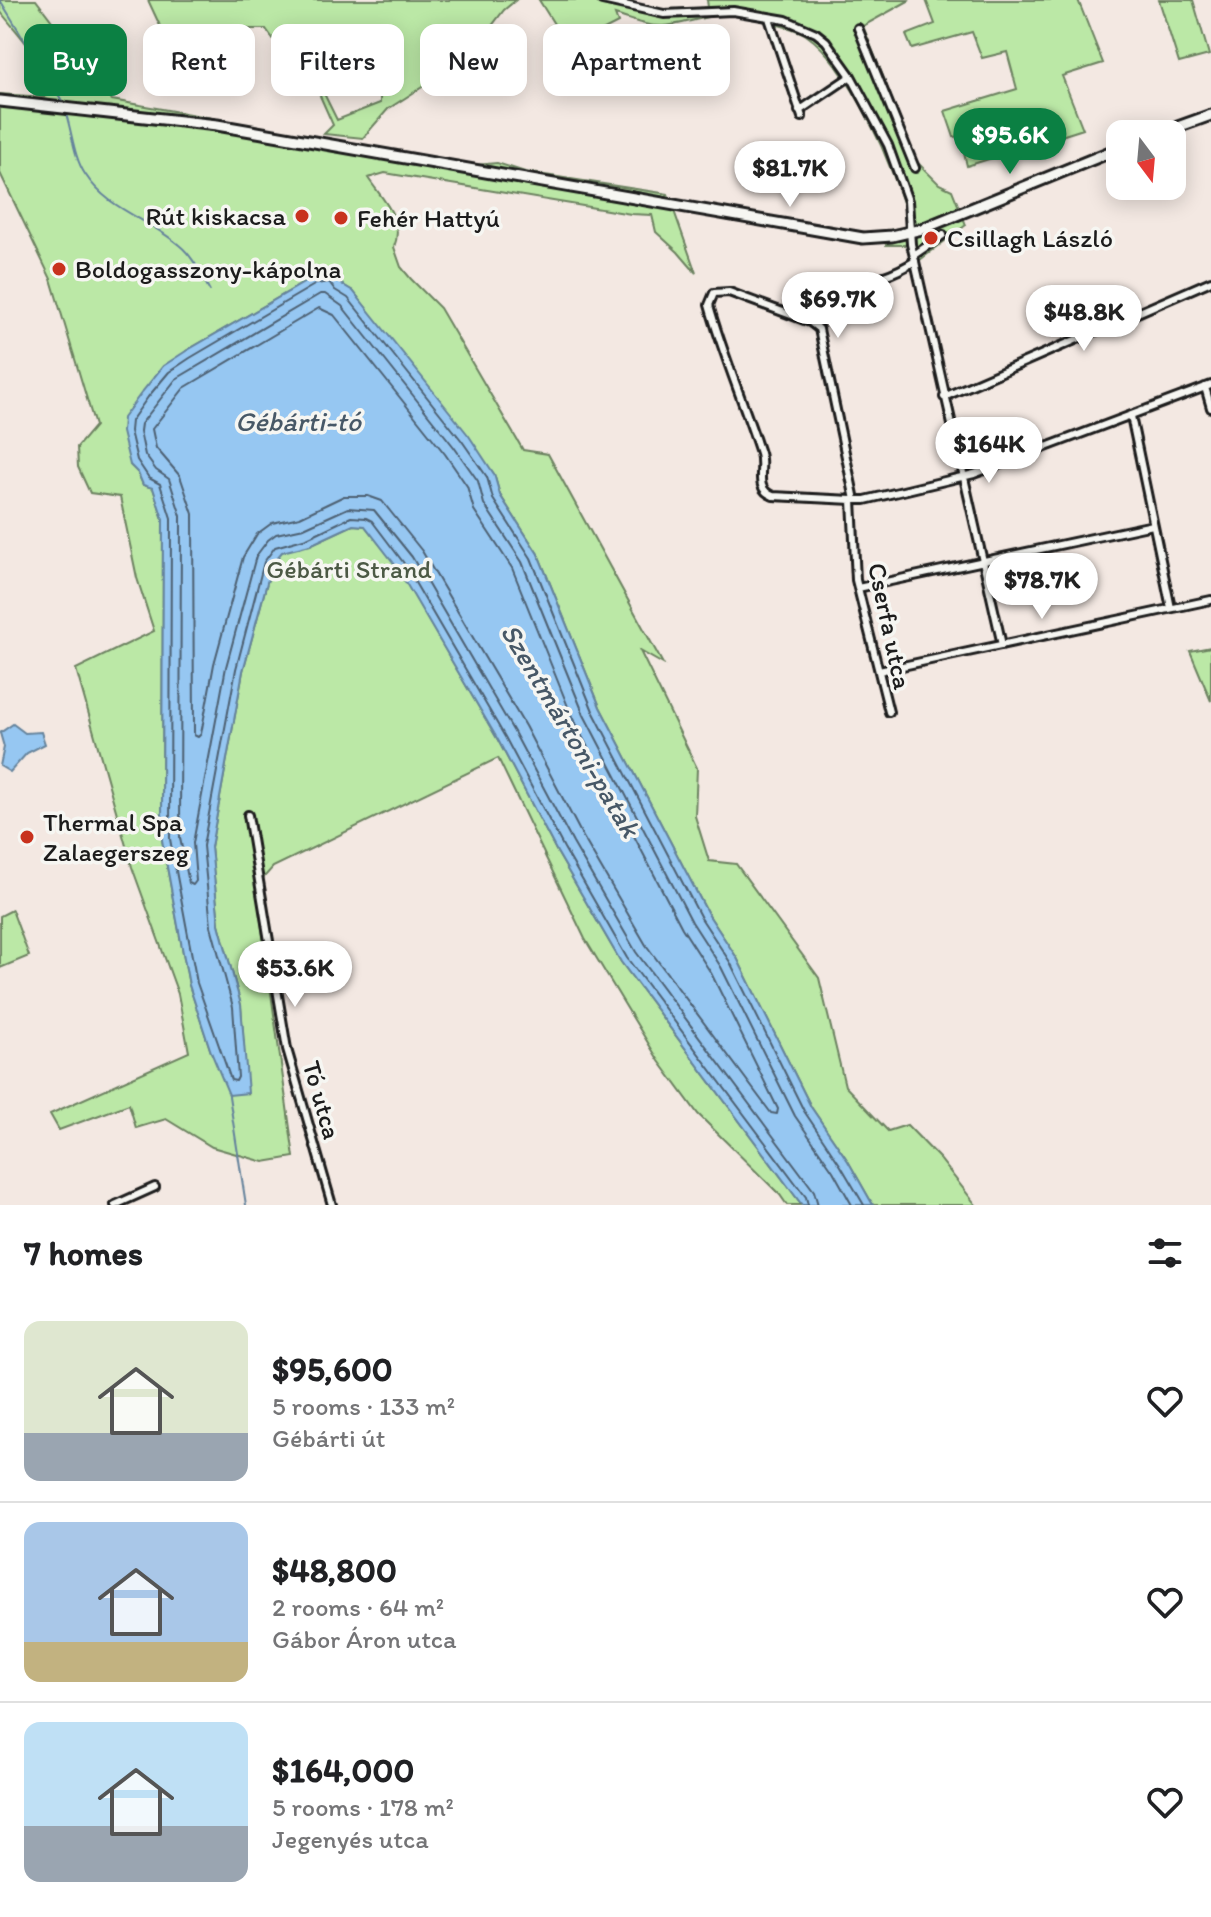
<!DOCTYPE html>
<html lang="en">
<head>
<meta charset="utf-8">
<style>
  :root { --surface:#fff; --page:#f6f6f6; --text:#202124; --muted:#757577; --line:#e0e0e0; --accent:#0b8043 }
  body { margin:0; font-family:Itim,sans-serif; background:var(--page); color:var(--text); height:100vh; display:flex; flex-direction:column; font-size:30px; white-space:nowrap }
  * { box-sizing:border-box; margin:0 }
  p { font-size:26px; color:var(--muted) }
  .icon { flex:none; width:44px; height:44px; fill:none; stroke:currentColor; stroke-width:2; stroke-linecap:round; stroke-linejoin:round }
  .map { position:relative; height:1205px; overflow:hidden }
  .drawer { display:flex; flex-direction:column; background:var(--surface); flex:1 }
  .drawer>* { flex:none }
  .hud { position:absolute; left:24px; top:24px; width:800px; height:72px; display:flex; gap:16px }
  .needle { width:52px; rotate:164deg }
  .tools { position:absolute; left:1106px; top:120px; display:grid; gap:16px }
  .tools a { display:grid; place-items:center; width:80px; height:80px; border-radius:16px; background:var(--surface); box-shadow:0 4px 20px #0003; font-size:40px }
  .price { position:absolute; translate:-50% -68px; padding:0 18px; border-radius:28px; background:#fff; color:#222; font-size:26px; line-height:52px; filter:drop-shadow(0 2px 4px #0008) }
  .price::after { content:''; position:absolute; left:50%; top:48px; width:24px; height:18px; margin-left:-12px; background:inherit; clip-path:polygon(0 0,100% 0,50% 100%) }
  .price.active { background:var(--accent); color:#fff }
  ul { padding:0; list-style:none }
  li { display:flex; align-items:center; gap:24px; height:200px; padding:0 24px }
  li+li { border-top:2px solid var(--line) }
  li span { display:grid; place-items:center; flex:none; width:224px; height:160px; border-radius:16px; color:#555 }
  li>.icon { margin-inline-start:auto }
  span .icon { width:96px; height:96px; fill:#fffc; stroke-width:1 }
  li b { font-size:34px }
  h2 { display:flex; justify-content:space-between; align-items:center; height:96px; padding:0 24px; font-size:34px }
  .pill { padding:0 28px; border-radius:16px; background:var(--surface); box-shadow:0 4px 20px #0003; font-size:28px; line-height:72px }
  .pill.active { background:var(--accent); color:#fff }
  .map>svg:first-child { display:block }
  .green { fill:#bbe8a6; stroke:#6c8261; stroke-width:2; fill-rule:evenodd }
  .water { fill:#96c7f2; stroke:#65839c; stroke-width:2 }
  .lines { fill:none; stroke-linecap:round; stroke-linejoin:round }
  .shore { stroke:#4d6072; stroke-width:2 }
  .stream { stroke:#65839c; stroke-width:2 }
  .street-casing { stroke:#1c1c1c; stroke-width:12 }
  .secondary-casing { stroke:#1c1c1c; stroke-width:15 }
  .street { stroke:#f6f6f2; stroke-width:6 }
  .secondary { stroke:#f6f6f2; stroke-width:9 }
  .poi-dot { fill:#c8321e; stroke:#f6f6f2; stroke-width:3 }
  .labels { text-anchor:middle; stroke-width:7; stroke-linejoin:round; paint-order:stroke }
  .poi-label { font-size:26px; fill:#1c1c1c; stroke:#f6f6f2; text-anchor:start }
  .park-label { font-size:26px; fill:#4c5945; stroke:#f6f6f2 }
  .street-label { font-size:26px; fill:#1c1c1c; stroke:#f6f6f2 }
  .water-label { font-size:28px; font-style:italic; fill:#475867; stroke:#f6f6f2 }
</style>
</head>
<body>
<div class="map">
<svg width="1211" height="1205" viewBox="0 0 1211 1205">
  <rect width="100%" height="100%" fill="#f3e8e2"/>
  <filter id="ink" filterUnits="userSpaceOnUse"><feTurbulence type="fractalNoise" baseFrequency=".0125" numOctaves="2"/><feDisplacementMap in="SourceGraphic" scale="16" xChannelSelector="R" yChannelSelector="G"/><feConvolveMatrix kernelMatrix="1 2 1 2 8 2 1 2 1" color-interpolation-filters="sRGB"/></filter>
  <g filter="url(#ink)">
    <path class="green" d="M0 0H36L112 100 475 165 497 163 525 172 668 194 696 273 678 252 656 232 652 215 631 214 385 173 368 178C383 200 405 220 394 247L401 267 411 279 440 308 523 450 548 454 663 664 640 651 697 768 695 816 709 861 736 864 819 978 845 1086 888 1131 907 1125 940 1159 976 1205H873L848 1161 811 1107 737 958 708 914 600 707 538 554 500 495 494 474 353 291 324 274 314 277 186 351 130 465 138 473 143 485 153 488 163 519 162 840 189 985 211 1052 247 1093 241 1005 219 924 211 847 243 671 272 564 282 551 310 545 353 525 365 526 396 565 498 740 557 852 621 962 802 1205H787L780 1195 698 1114 659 1061 585 939 498 758 273 867 256 886 294 1157 264 1162 212 1147 166 1119 136 1128 129 1104 59 1130 50 1114 189 1052 178 994 132 867 76 669 154 631 137 578 120 497 90 493 78 467 77 447 95 426 51 279 0 173V94L45 97C50 63 19 36 0 11Z
      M148 0H516L504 10 484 36 471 39 430 82 388 109 363 138 324 134 333 125 301 53 274 40 266 29H232L174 56ZM306 50 312 54 321 67 350 53 359 55 380 97V103L337 120 304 53Z
      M539 0H634L626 4 664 12 708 7 707 0H910L863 26 917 162 939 184 952 190 966 225 912 266 907 245H886L883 231 906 227 908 220C895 169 850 65 806 35 794 27 737 14 723 15 703 16 683 25 663 26 647 27 630 19 615 15L618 23 569 48Z
      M926 0H1078L1103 63 1062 76 1083 129 967 166 960 136 954 137 945 111 1017 89 1007 52 982 58 972 32 912 49 906 35 935 24Z
      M1159 0H1193L1209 55 1179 63Z
      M1211 647V701L1190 651Z
      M12 910 29 956 0 968V916Z"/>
    <path class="water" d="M334 273 340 283 353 291 469 436 494 474 500 495 538 554 600 707 708 914 737 958 811 1107 848 1161 873 1205H802L621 962 557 852 498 740 396 566 365 526 353 525 310 545 282 552 272 564 243 671 211 847 219 924 241 1005 248 1093 229 1095 211 1052 189 985 162 840 163 519 153 488 143 485 138 473 130 465 122 432 123 418 142 392 163 366 186 351 314 277Z
      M13 724 25 733 41 732 45 744 27 753 10 772 0 766 4 747 0 733Z"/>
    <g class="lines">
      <path class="shore" d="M319 308 334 315 445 454 467 486 474 510 512 568 573 719 682 928 711 973 778 1109 777 1114 771 1113 646 945 583 837 525 726 422 551 382 501 368 496H344L300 517 272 523 257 534 243 557 214 664 201 734 198 737 194 735 193 514 180 476 156 448 152 429 184 388Z
        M808 1205 806 1197 627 958 564 848 505 737 403 562 372 521 366 518 351 517 307 538 275 547 264 562 236 669 203 846 211 926 233 1007 238 1077 236 1081 231 1080 197 983 170 839 171 518 160 484 149 478 137 460 130 431 131 421 148 397 169 372 190 358 316 284 329 282 335 290 348 298 462 441 487 477 493 499 531 558 593 711 701 918 730 962 804 1111 841 1166 864 1205
        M818 1205 814 1191 636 952 573 843 514 732 412 557 374 510 348 508 304 528 276 534 268 540 256 556 226 667 193 843 196 881 193 885 189 883 180 838 181 516 169 479 156 470 145 455 140 431 141 424 176 379 320 294H325L342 306 454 447 478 481 484 504 522 562 584 715 692 922 721 967 795 1116 833 1171 852 1205"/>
      <path class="stream" d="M0 0 64 104
        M66 114C72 132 74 158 85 174 108 210 148 218 179 245 194 257 201 275 210 291
        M229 1096 246 1205"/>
      <g class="street-casing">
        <path id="street" d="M602 0 664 14 733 11 786 20 816 33 826 41 851 76 888 145 908 201 911 244 1002 645
          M769 18 802 117
          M858 28 915 168
          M799 111 851 76
          M914 255 943 235
          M816 326 820 311 816 287 818 283C827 283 836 285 845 284 869 282 895 274 915 261
          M1205 387 1211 408
          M944 397 1211 281
          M1131 416 1171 608
          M852 500 856 580 889 712
          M855 500 819 329 810 322 729 292 714 293 709 305C723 355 744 403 760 453 765 470 753 488 773 496L852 500H865L974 474 1211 385
          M858 588 1153 525
          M879 671 1211 600
          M248 815 287 1049 332 1205
          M115 1205 155 1187"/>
      </g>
      <g class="secondary-casing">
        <path id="secondary" d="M0 101 217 125 863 238 892 236 922 229 1120 148
          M1158 134 1211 115"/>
      </g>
      <use href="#street" class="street"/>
      <use href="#secondary" class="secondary"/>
    </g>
  </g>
  <g class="poi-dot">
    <circle cx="302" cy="216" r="8"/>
    <circle cx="341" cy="218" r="8"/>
    <circle cx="931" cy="238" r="8"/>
    <circle cx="59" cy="269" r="8"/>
    <circle cx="27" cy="837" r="8"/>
  </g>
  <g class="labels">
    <g class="poi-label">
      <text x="286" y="225" text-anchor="end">Rút kiskacsa</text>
      <text x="357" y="227">Fehér Hattyú</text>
      <text x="947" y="247">Csillagh László</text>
      <text x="75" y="278">Boldogasszony-kápolna</text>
      <text x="43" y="831">Thermal Spa<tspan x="43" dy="30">Zalaegerszeg</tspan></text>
    </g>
    <g class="park-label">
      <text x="349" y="578">Gébárti Strand</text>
    </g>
    <g class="street-label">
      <text transform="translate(890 626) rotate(78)" y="9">Cserfa utca</text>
      <text transform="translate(322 1100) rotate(74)" y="9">Tó utca</text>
    </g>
    <g class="water-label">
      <text x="298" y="431">Gébárti-tó</text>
      <text transform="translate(571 730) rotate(59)" y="10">Szentmártoni-patak</text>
    </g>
  </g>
</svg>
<div class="tools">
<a><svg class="needle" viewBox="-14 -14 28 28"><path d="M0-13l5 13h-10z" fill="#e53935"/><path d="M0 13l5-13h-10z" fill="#757577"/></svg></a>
</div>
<b class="price active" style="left:1010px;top:176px">$95.6K</b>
<b class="price" style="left:790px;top:209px">$81.7K</b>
<b class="price" style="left:838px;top:340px">$69.7K</b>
<b class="price" style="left:1084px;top:353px">$48.8K</b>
<b class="price" style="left:989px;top:485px">$164K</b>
<b class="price" style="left:1042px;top:621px">$78.7K</b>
<b class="price" style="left:295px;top:1009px">$53.6K</b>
<div class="hud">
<a class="pill active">Buy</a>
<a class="pill">Rent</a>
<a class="pill">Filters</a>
<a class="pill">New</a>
<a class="pill">Apartment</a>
</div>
</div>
<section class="drawer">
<h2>7 homes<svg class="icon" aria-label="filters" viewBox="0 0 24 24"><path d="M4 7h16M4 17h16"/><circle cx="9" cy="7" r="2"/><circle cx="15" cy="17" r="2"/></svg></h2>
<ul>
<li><span style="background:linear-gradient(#dfe7d0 70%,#9aa5b1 0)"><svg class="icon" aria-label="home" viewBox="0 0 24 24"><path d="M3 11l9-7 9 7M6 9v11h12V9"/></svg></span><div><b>$95,600</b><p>5 rooms · 133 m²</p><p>Gébárti út</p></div><svg class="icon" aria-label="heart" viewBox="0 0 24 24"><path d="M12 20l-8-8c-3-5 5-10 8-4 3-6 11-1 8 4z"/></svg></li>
<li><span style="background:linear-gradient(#a9c7e8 75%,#c2b280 0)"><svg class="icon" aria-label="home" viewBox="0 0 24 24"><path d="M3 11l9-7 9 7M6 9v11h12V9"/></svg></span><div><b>$48,800</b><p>2 rooms · 64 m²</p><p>Gábor Áron utca</p></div><svg class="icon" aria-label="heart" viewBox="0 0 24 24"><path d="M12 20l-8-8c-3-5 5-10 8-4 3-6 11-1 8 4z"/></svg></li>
<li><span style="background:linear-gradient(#bfe0f5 65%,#9aa5b1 0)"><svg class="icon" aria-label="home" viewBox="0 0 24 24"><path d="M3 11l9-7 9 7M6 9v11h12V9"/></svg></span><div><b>$164,000</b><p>5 rooms · 178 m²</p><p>Jegenyés utca</p></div><svg class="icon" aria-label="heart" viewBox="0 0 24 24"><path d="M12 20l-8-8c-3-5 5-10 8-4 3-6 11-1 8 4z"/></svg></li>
</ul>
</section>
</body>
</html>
